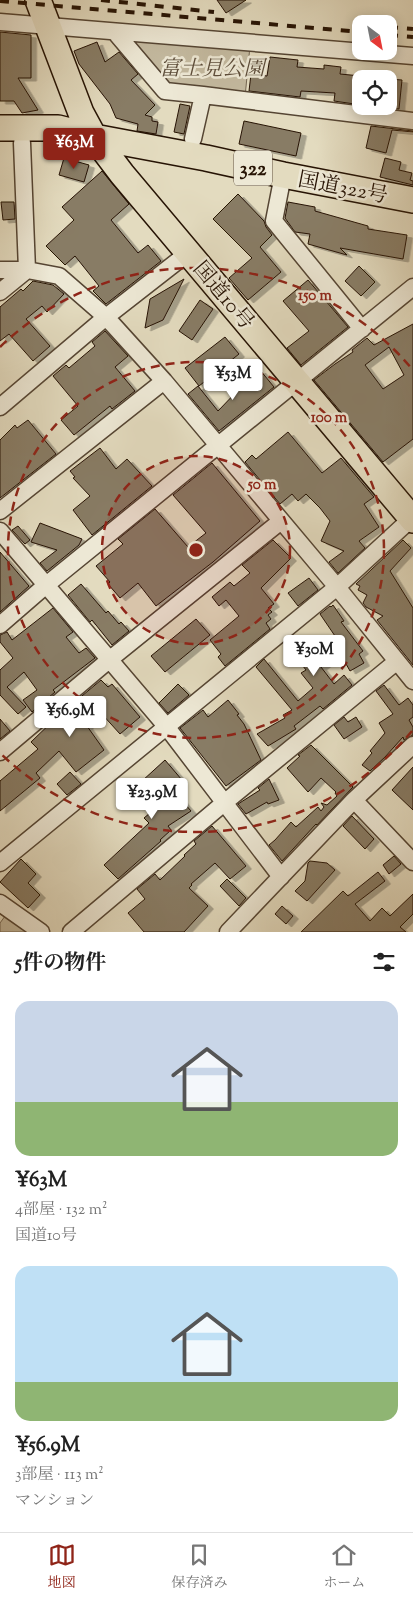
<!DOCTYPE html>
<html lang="ja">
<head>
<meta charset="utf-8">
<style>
  :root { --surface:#fff; --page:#f2f2f2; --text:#222; --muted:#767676; --line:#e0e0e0; --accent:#8f2418 }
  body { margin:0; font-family:"Sorts Mill Goudy","Noto Serif JP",serif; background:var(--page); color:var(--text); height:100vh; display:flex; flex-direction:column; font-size:19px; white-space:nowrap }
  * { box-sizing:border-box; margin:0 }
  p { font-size:16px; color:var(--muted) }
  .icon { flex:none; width:28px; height:28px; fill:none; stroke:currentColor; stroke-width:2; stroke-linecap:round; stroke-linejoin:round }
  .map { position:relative; height:932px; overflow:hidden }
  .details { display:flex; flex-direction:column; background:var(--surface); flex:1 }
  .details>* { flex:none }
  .needle { width:32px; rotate:148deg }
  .controls { position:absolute; left:352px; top:15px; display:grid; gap:10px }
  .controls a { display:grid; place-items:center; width:45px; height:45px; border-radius:10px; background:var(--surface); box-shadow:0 2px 12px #0003; font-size:25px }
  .price { position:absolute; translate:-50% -42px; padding:0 11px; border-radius:5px; background:#fff; color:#222; font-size:16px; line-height:32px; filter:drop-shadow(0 1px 2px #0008) }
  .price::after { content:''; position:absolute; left:50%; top:30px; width:15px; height:11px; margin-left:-8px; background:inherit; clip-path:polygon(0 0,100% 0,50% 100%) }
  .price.selected { background:var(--accent); color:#fff }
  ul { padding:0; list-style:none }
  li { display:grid; align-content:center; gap:10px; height:265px; padding:0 15px }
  li span { display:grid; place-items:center; height:155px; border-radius:15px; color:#555 }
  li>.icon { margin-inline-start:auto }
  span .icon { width:90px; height:90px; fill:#fffc; stroke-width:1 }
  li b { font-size:21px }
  h2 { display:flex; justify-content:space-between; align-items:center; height:60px; padding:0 15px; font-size:21px }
  .dock { display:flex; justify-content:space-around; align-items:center; height:70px; border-top:1px solid var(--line); background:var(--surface); font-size:14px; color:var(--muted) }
  .dock a { display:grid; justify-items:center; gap:2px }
  .dock .selected { color:var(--accent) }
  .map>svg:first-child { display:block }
  .green { fill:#c3b99f; stroke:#746652 }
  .building { fill:#887b65; stroke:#261304; fill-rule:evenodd; filter:url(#shadow) }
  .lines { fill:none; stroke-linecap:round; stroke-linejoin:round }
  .minor-casing { stroke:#554533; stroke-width:19 }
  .highway-casing { stroke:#261304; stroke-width:28 }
  .minor { stroke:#ede8d5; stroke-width:16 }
  .highway { stroke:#e3dbbf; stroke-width:25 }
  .rail { stroke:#261304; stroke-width:4; stroke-dasharray:9 9; stroke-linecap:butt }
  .ring { fill:none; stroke:#8f2418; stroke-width:2.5; stroke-dasharray:9 6 }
  .labels { text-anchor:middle; stroke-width:5; stroke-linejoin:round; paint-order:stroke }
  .shield { fill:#ede8d5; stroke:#625343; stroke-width:1 }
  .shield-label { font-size:20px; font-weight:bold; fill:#261304 }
  .park-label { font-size:21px; font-style:italic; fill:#5d4d3a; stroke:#ede8d5 }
  .street-label { font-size:21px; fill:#261304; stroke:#ede8d5 }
  .centre { fill:#8f2418; stroke:#ede8d5; stroke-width:2.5 }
  .ring-label { font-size:15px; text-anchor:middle; font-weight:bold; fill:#8f2418; stroke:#ede8d5; stroke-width:5; stroke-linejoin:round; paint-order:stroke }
</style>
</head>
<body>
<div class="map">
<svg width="413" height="932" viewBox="0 0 413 932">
  <defs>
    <filter id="shadow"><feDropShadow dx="5.5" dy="3" stdDeviation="0" flood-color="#0004"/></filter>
  </defs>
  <rect width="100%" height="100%" fill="#e3dbbf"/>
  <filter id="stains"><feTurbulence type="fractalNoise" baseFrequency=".004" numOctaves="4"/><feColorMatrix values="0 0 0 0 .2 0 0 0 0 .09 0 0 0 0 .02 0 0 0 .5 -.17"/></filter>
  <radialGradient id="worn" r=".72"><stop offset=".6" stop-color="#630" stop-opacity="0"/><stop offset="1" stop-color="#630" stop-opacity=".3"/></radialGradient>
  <path class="green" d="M121 35 250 46 245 97 166 88Z
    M8 912 38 932H0V923Z"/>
  <path class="building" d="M217 0H246L226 13Z
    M0 32 31 35V78H18L38 110 22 113 14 101H0Z
    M97 42 105 62 119 52 138 74 131 80 155 105 145 115 152 117V121L158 122 156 134 137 131 138 124 116 118 110 104 79 64 74 51Z
    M270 57 298 60 297 67 324 69V65L341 67 340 74 361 76V105L334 101 335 93 301 91 300 97 249 91 251 74 267 76Z
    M389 79 402 80 399 109 376 106H389Z
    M180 104 190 106 184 134 174 132Z
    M244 121 301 133 296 156 239 144Z
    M371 126 413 131V132L392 130 386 153 366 148Z
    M64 158 89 165 84 182 59 175Z
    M385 158 401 162 399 170 412 173 410 180 413 181V185L380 177Z
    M102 171 129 204 111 220 138 253 148 245 161 261 106 304 93 291 99 286 75 256 65 265 46 246 74 220 62 207Z
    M238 194 264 221 266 227 272 235 260 247 281 272 248 300 229 278 252 258 213 219Z
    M1 202H14L15 219 3 220Z
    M288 202 315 207V211L368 226V229L407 235 403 259 340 248 347 255 308 244 310 234 295 232 285 218Z
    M359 266 375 282 361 296 345 281Z
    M184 279 163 320 145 328 150 299Z
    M308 280 348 327 301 365 287 348 309 331 283 301Z
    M33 281 53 285 64 294 47 312 42 306 26 319 50 346 33 361 9 334 0 341V307L21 289 23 291Z
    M200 300 213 309 192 340 179 331Z
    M413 324V439L383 462 314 380 335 364 353 352 352 350 367 338 374 345ZM389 347 404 375 383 389 365 365Z
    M105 331 128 356 115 367 135 391 112 409 110 406 74 435 61 420 78 406 53 376 66 365 69 368 95 346 92 342Z
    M225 337 239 354 199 386 185 368Z
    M260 370 274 387 219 431 188 394 198 386 218 411 241 387Z
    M28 420 56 454 0 498V440L15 425 17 428Z
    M288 432 322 473 341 458 374 497 364 504 379 527 359 541 365 548 338 573 329 562 344 551 321 541 330 521 320 508 306 494 298 501 292 494 280 504 245 462 252 455 256 459Z
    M100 448 116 469 127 459 152 486 92 535 73 510 90 496 73 478 75 477 70 471Z
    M212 463 260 521 213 562 156 606 138 583 120 598 108 584 110 582 96 566 123 544 118 539 155 509 188 547 206 533 173 495Z
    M40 523 82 539 79 545 47 571 40 563 57 550 31 542Z
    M18 526 30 540 25 544 12 530Z
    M273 540 291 558 261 588 274 604 268 608 272 612 268 615 271 619 266 623 270 629 225 666 218 657 221 654 210 640 239 616 226 600 219 606 212 597 230 582 234 586 250 573 242 565Z
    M403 540 411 548 390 571 413 608V665L377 620 383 616 366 607 363 603 367 595 358 590 360 586 356 584Z
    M0 552 29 586 0 612Z
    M309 578 318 590 298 606 288 593Z
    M81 584 106 613 108 611 119 624 121 622 129 631 112 645 92 620 90 622 68 595Z
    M333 605 344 621 341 622 363 651 359 654 364 663 350 671 340 653 321 667 334 684 344 675 352 685 323 709 320 706 294 726 296 729 268 746 257 734 285 718 283 715 292 710 256 667 264 659 298 701 313 688 301 673 306 670 293 653 303 645 310 654 335 636 320 614 330 606 331 607Z
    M53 608 73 632 66 637 79 653 86 648 95 658 53 690 55 692 32 712 23 700 37 690 24 672 7 687 26 707 18 714 0 695V670L13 658 0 642V635L7 632 12 640Z
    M196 619 210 635 165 672 151 656Z
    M101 680 108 687 112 684 140 717 120 734 101 713 87 726 104 750 76 772 59 751 36 773 40 778 0 811V781L38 749 31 742 58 716Z
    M178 684 189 695 168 713 159 703Z
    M384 685 399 705 408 698 413 705V717L409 720 413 727V735L404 740 403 737 385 757 370 771 362 765 372 753 370 751 385 733 379 723 393 714 376 691Z
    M228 700 239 714 237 715 244 724 261 760 226 786 180 728 203 710 208 717Z
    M344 717 348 722 356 717 362 727 344 739 334 725Z
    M0 719 10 731 0 739Z
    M311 745 353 787 317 825 316 824 282 861 269 845 275 840 291 822 296 827 318 807 321 811 324 807 321 803 327 805 337 796 335 793 336 792 321 778 308 792 287 768 300 756 298 755Z
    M165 760 182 780 172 789 191 811 168 826 171 830 160 840 161 841 118 879 104 865 149 823 144 818 162 803 142 781Z
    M413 767V810L392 790Z
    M70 772 81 784 67 795 57 784Z
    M269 779 279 800 268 804 267 802 246 814 238 804 260 790 258 788Z
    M352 816 374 839 365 849 343 826Z
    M212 826 246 866 230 879 215 863 191 884 192 885 189 888 208 906 184 932H144L128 913 145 899 137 889 155 874 160 880 185 856 184 855 196 844 194 841Z
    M394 856 401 864 389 874 383 865Z
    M21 859 36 874 28 883 40 895 28 908 0 882Z
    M310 861 327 863 335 870 307 901 295 891 305 881 308 863Z
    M378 872 385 881 355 904 370 921 382 908 390 916 413 894V914L400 927 406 932H301L343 891 348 896Z
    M227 879 246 898 239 906 220 886Z
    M282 906 293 916 286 924 275 914Z"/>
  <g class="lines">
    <g class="minor-casing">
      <path id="minor" d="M0 22 413 56
        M115 32 165 91 203 95
        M193 139 203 95 413 121
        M22 143 27 270
        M283 175 274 221 362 329
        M0 270H27L59 276 106 317 164 381 337 587 413 681
        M0 292 27 270
        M0 407 106 317 188 253
        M0 511 164 381
        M0 531 166 726 281 877
        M0 625 45 586 413 287
        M0 752 109 660 281 521
        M354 800 413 862
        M0 863 337 587 413 517
        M0 903 41 932
        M71 932 224 803 396 662
        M228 932 354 800 413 745"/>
    </g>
    <g class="highway-casing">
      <path id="highway" d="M38 0 81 113 94 137 122 174 413 520
        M0 128H58L94 137 206 158 283 175 413 200"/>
    </g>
    <use href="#minor" class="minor"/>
    <use href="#highway" class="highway"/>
    <path class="rail" d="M101 0 214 12
      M0 1 361 32
      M389 27 413 29
      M389 35 413 37"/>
  </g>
  <circle cx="196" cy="550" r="94" fill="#8f2418" fill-opacity=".12"/>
  <g class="ring">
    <circle cx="196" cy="550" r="94"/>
    <circle cx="196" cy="550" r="188"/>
    <path d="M412 731A282 282 0 0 1 0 753M0 347A282 282 0 0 1 412 369"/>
  </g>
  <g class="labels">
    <rect class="shield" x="234" y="150.5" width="38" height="35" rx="4"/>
    <g class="shield-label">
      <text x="253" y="175">322</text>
    </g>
    <g class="park-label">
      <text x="212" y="75">富士見公園</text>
    </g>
    <g class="street-label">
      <text transform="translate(343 187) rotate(11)" y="7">国道322号</text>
      <text transform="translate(224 295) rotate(50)" y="7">国道10号</text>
    </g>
  </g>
  <circle cx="196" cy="550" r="8" class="centre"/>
  <g class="ring-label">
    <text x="315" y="300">150 m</text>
    <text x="329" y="422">100 m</text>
    <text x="262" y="489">50 m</text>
  </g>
  <rect width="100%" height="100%" filter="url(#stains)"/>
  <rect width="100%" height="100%" fill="url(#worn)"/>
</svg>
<div class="controls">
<a><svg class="needle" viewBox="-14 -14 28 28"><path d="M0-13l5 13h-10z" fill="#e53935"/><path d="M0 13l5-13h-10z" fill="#767676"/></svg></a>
<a><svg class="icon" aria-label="locate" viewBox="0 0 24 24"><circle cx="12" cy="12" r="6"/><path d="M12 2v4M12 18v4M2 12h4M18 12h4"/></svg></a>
</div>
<b class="price selected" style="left:74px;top:170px">¥63M</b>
<b class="price" style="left:233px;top:401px">¥53M</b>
<b class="price" style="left:314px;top:677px">¥30M</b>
<b class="price" style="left:70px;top:738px">¥56.9M</b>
<b class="price" style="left:152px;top:820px">¥23.9M</b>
</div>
<section class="details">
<h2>5件の物件<svg class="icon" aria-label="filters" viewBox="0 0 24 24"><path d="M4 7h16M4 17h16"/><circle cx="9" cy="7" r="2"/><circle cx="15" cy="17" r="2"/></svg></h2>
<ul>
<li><span style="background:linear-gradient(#c9d6e8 65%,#8fb573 0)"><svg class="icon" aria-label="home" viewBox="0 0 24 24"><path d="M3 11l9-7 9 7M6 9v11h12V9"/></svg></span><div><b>¥63M</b><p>4部屋 · 132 m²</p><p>国道10号</p></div></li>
<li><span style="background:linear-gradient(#bfe0f5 75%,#8fb573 0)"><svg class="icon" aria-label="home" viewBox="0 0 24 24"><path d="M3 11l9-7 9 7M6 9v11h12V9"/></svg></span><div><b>¥56.9M</b><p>3部屋 · 113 m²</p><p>マンション</p></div></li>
</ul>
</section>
<nav class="dock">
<a class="selected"><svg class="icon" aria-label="map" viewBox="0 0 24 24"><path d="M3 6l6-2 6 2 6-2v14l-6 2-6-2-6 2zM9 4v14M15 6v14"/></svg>地図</a>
<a><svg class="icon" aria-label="saved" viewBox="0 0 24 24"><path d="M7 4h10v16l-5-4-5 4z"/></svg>保存済み</a>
<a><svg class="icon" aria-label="home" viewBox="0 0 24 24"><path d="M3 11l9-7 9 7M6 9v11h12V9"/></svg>ホーム</a>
</nav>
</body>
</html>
